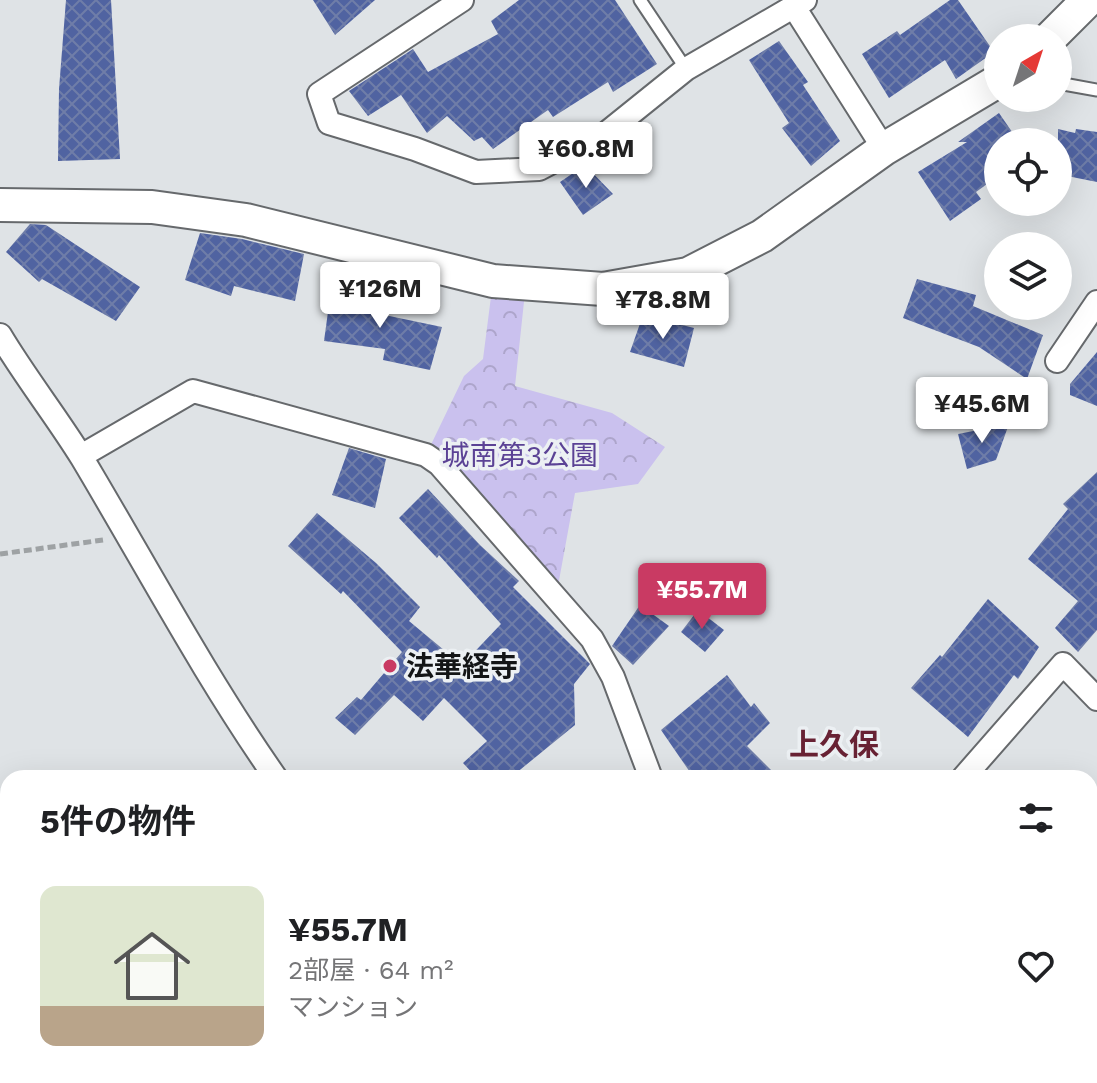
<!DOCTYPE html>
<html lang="ja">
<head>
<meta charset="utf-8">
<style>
  :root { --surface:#fff; --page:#f6f6f6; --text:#202124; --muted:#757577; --line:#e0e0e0; --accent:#c93a63 }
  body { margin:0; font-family:"Work Sans","Noto Sans JP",sans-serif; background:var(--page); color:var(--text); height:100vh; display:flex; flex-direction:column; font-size:30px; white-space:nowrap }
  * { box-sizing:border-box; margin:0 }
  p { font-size:26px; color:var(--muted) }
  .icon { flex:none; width:44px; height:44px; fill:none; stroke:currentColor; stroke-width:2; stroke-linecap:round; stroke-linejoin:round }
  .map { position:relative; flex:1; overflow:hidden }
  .details { position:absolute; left:0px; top:770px; width:1098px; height:314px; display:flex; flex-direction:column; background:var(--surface); border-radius:24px 24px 0 0; box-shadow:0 8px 32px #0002 }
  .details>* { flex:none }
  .needle { width:52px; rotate:39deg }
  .tools { position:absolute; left:984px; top:24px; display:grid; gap:16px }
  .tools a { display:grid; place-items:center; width:88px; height:88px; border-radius:50%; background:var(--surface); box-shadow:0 8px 32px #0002; font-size:40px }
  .price { position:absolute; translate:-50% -68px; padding:0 18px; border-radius:8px; background:#fff; color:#222; font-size:26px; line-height:52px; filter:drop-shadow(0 2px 4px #0008) }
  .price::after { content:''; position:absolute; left:50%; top:48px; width:24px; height:18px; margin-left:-12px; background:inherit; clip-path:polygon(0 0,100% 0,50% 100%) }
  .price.current { background:var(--accent); color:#fff }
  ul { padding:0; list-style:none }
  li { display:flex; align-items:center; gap:24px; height:200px; padding:0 40px }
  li+li { border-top:2px solid var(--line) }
  li span { display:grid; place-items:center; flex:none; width:224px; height:160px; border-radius:16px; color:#555 }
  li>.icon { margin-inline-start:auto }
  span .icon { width:96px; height:96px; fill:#fffc; stroke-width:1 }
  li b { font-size:34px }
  h2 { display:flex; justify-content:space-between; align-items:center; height:96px; padding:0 40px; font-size:34px }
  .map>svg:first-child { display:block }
  .forest { fill:url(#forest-crowns) }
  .building { fill:url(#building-cross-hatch) }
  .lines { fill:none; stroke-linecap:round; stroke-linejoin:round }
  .lane-casing { stroke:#66696c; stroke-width:15 }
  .street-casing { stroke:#66696c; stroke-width:26 }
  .secondary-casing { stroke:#66696c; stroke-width:36 }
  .path { stroke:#9ea2a4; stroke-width:5; stroke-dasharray:8 4; stroke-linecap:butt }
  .lane { stroke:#fff; stroke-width:11 }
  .street { stroke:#fff; stroke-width:22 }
  .secondary { stroke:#fff; stroke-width:32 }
  .poi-dot { fill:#c93a63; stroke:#ecf0f3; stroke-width:3 }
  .labels { text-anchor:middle; stroke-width:7; stroke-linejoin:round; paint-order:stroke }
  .park-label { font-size:28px; fill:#5b4295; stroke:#ecf0f3 }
  .poi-label { font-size:28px; font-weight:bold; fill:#131516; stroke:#ecf0f3; text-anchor:start }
  .neighbourhood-label { font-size:30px; font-weight:bold; fill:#682234; stroke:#ecf0f3 }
</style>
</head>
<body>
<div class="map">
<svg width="1097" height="1083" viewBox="0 0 1097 1083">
  <defs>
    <pattern id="forest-crowns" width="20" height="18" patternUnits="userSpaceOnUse" patternTransform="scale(2)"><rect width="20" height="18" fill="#cac1ee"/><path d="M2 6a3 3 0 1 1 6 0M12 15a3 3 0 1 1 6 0" fill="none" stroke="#ada5cb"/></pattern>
    <pattern id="building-cross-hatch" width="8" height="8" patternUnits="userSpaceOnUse" patternTransform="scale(2)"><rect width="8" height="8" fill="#5063a1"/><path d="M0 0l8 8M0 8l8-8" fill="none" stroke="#6f7da8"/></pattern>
  </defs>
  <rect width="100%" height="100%" fill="#dfe3e6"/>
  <path class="forest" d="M493 281 526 283 515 386 612 413 665 447 638 484 575 493 556 597 426 455 464 376 483 359Z"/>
  <path class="building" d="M66 0H111L120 159 58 161 59 89Z
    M313 0H375L335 35Z
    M519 0H615L657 64 613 92 608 82 553 117 548 110 493 149 482 137 474 141 447 116 427 133 401 95 368 116 349 91 413 49 428 72 498 34 491 21Z
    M950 0H958L994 52 956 79 945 60 889 98 862 54 897 31 900 35Z
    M779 41 808 82 803 85 840 141 811 166 782 128 789 123 749 60Z
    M999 113 1019 142H998V176L976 192 981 199 950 221 918 172 967 142H958Z
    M1058 129 1075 133 1076 129 1097 132V182L1067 176 1070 162 1058 159Z
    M585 165 613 194 583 215 560 182Z
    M30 224 46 225 140 287 116 321 42 279 39 282 6 252Z
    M200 233 242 239 304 254 295 301 234 286 231 296 185 280Z
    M917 279 976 295 973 306 1043 335 1027 379 979 347 903 318Z
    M331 290 379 297 375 313 442 327 430 370 383 360 385 349 324 341Z
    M643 315 694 328 684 367 630 352Z
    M1097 352V406L1070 395V384Z
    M1009 424 996 460 967 469 958 434Z
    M349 448 386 459 375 508 332 495Z
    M1097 472V630L1078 652 1055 628 1078 601 1028 559 1068 509 1063 504Z
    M428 489 480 545 519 581 513 587 590 664 574 684 575 725 510 778H477L463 763 487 741 444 698 423 721 394 695 355 735 335 718 357 697 361 700 402 652 343 591 341 594 288 546 317 513 376 563 420 607 409 621 462 665 501 624 439 555 437 558 399 518Z
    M988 599 1039 647 1018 679 1014 675 968 737 911 688 940 655 942 657Z
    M640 605 669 626 633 665 612 646Z
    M698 610 724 630 705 652 681 632Z
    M727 675 751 707 754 703 770 723 747 746 779 778H694L661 730Z"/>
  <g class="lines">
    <g class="lane-casing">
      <path id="lane" d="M640 0 686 69
        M1058 83 1097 90
        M1090 1031 1097 1058
        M937 1083 942 1076"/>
    </g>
    <g class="street-casing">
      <path id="street" d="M462 0 319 94 329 123 415 149 476 172 539 169 604 135 686 69 805 0
        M794 7 884 149
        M0 335C25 377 56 416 82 458 146 565 204 675 276 778
        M1057 361 1097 302
        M81 456 193 391 426 455 439 464 592 639 613 677 651 778
        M963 778 1063 664 1097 699
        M433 1076 437 1083
        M798 1076 802 1083"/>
    </g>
    <g class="secondary-casing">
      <path id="secondary" d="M1050 38 1088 0
        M0 205 152 207 246 220 493 281 603 289 688 274 762 236 884 149 998 81"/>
    </g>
    <path class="path" d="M0 554 103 540"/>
    <use href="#lane" class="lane"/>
    <use href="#street" class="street"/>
    <use href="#secondary" class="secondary"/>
  </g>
  <circle class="poi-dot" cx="390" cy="666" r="8"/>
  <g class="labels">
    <g class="park-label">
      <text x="520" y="465">城南第3公園</text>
    </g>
    <g class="poi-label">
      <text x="406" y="676">法華経寺</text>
    </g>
    <g class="neighbourhood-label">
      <text x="834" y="755">上久保</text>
    </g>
  </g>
</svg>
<div class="tools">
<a><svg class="needle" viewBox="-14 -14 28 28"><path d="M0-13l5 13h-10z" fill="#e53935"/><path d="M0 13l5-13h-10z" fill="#757577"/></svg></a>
<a><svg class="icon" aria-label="locate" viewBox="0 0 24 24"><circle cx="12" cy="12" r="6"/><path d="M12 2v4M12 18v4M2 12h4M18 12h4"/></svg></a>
<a><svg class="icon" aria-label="layers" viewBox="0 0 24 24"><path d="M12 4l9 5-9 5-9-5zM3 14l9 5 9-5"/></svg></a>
</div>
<b class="price" style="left:586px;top:190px">¥60.8M</b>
<b class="price" style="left:380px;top:330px">¥126M</b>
<b class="price" style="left:663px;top:341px">¥78.8M</b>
<b class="price" style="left:982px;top:445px">¥45.6M</b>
<b class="price current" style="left:702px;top:631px">¥55.7M</b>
<section class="details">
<h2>5件の物件<svg class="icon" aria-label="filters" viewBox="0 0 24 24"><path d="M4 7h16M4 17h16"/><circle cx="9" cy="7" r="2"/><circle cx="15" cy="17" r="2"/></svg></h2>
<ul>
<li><span style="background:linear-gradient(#dfe7d0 75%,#b9a48a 0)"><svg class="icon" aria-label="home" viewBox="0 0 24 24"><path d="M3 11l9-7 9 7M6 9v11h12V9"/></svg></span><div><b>¥55.7M</b><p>2部屋 · 64 m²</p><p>マンション</p></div><svg class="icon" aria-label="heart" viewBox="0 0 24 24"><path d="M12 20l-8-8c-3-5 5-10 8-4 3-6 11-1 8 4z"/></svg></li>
</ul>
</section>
</div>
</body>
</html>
